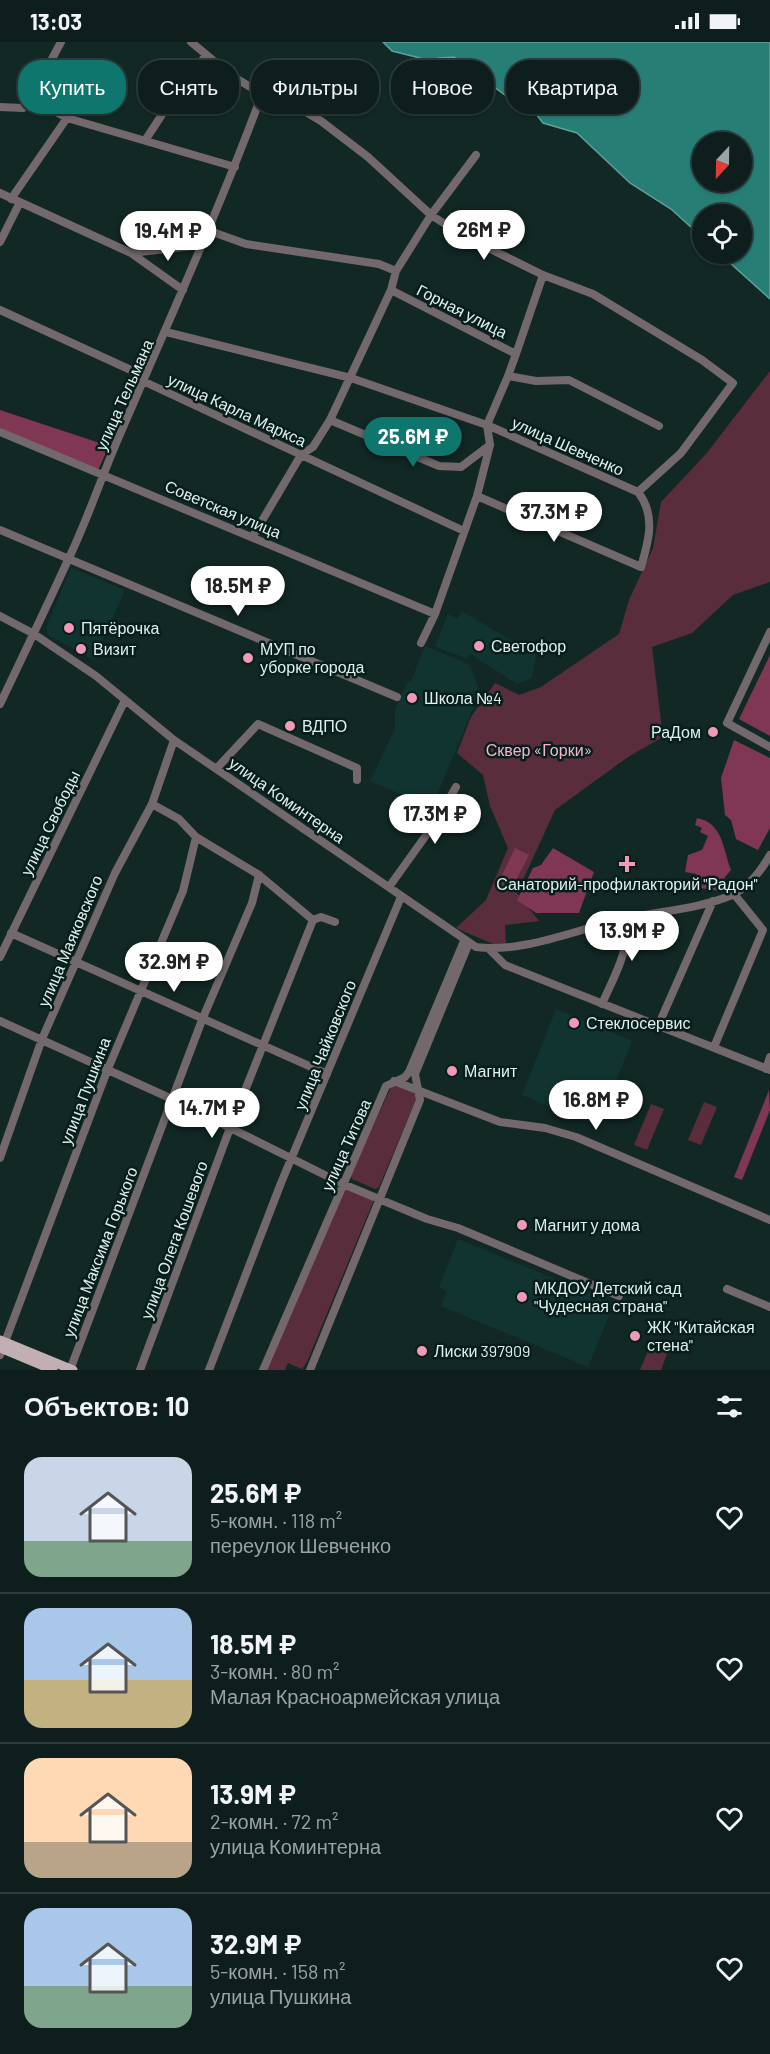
<!DOCTYPE html>
<html lang="ru">
<head>
<meta charset="utf-8">
<style>
  :root { --surface:#0d1e1c; --page:#162725; --text:#f1f3f6; --muted:#9aa2a3; --line:#2d3c3b; --accent:#0f766e }
  body { margin:0; font-family:Barlow,sans-serif; background:var(--page); color:var(--text); height:100vh; display:flex; flex-direction:column; font-size:22px; white-space:nowrap }
  * { box-sizing:border-box; margin:0 }
  p { font-size:20px; color:var(--muted) }
  .icon { flex:none; width:33px; height:33px; fill:none; stroke:currentColor; stroke-width:2; stroke-linecap:round; stroke-linejoin:round }
  .map { position:relative; height:1328px; overflow:hidden }
  .panel { display:flex; flex-direction:column; background:var(--surface); flex:1 }
  .panel>* { flex:none }
  .hud { position:absolute; left:18px; top:18px; width:735px; height:54px; display:flex; gap:12px }
  .needle { width:39px; rotate:202deg }
  .tools { position:absolute; left:692px; top:90px; display:grid; gap:12px }
  .tools a { display:grid; place-items:center; width:60px; height:60px; border-radius:50%; background:var(--surface); box-shadow:0 2px 4px #0004,0 0 0 2px var(--line); font-size:30px }
  .price { position:absolute; translate:-50% -51px; padding:0 14px; border-radius:21px; background:#fff; color:#222; font-size:20px; line-height:39px; filter:drop-shadow(0 2px 3px #0008) }
  .price::after { content:''; position:absolute; left:50%; top:36px; width:18px; height:14px; margin-left:-9px; background:inherit; clip-path:polygon(0 0,100% 0,50% 100%) }
  .price.on { background:var(--accent); color:#fff }
  ul { padding:0; list-style:none }
  li { display:flex; align-items:center; gap:18px; height:150px; padding:0 24px }
  li+li { border-top:2px solid var(--line) }
  li span { display:grid; place-items:center; flex:none; width:168px; height:120px; border-radius:18px; color:#555 }
  li>.icon { margin-inline-start:auto }
  span .icon { width:72px; height:72px; fill:#fffc; stroke-width:1 }
  li b { font-size:26px }
  h2 { display:flex; justify-content:space-between; align-items:center; height:72px; padding:0 24px; font-size:26px }
  .chip { padding:0 21px; border-radius:24px; background:var(--surface); box-shadow:0 2px 4px #0004,0 0 0 2px var(--line); font-size:21px; line-height:54px }
  .chip.on { background:var(--accent); color:#fff }
  .status { display:flex; justify-content:space-between; align-items:center; height:42px; padding:0 30px; background:var(--surface); direction:ltr }
  .status svg { height:16px; fill:currentColor }
  .map>svg:first-child { display:block }
  .built { fill:#123430 }
  .green { fill:#5a2d3d }
  .forest { fill:#7f3753 }
  .water { fill:#267e75; stroke:#5ea099; stroke-width:1.5; fill-rule:evenodd }
  .lines { fill:none; stroke-linecap:round; stroke-linejoin:round }
  .minor { stroke:#73696c; stroke-width:8 }
  .major { stroke:#c3aeb4; stroke-width:9 }
  .poi-dot { fill:#f09ab7; stroke:#071f1c; stroke-width:2 }
  .labels { text-anchor:middle; stroke-width:5; stroke-linejoin:round; paint-order:stroke }
  .street-label { font-size:16px; fill:#e2efed; stroke:#071f1c }
  .poi-label { font-size:16px; fill:#e2efed; stroke:#071f1c; text-anchor:start }
  .park-label { font-size:16px; fill:#f7b5ca; stroke:#071f1c }
</style>
</head>
<body>
<div class="status"><b>13:03</b><svg viewBox="0 0 49 12"><path d="M0 12V9h3v3zM5 12V6h3v6zM10 12V3h3v9zM15 12V0h3v12zM26 1h20v11H26zM47 4h2v5h-2z"/></svg></div>
<div class="map">
<svg width="770" height="1328" viewBox="0 0 770 1328">
  <rect width="100%" height="100%" fill="#112825"/>
  <path class="built" d="M71 526 125 548 94 618 48 593 46 585Z
    M462 569 536 613 532 636 517 642 470 612 467 617 435 604 448 572 457 577Z
    M425 604 470 623 480 650 429 772 410 764 412 757 370 739 395 687V667L407 641 411 639Z
    M556 967 632 999 598 1084 522 1053Z
    M458 1197 614 1261 588 1325 441 1264 447 1249 439 1245Z"/>
  <path class="green" d="M770 329V540L733 553 692 591 652 605 663 695 628 715 555 768 517 851 539 879 505 883 506 902H493L456 886 486 858 508 806 490 764 483 733 457 711 471 675 495 641 519 653 541 645 619 592 629 558 653 506 661 460 706 412Z
    M392 1043 416 1048 417 1055 379 1145 375 1147 352 1137 350 1132Z
    M704 1060 717 1065 701 1103 688 1098Z
    M651 1062 664 1067 647 1108 634 1103Z
    M343 1146 373 1157V1160L307 1320 302 1327 288 1321 285 1328H265Z
    M653 1297 670 1304 661 1328H640Z"/>
  <path class="forest" d="M441 21 467 28 477 39H483L458 49 443 61 439 41 434 37 416 39 411 29Z
    M0 368 109 404 98 428 0 386Z
    M770 613V694L739 677Z
    M734 698 770 716V786L758 808 736 797 731 778 725 773 721 736Z
    M697 776C723 781 723 807 731 828L725 835 720 849 700 846 701 840 696 832 685 830 688 813 702 808 708 794 700 790 702 786 695 783Z
    M515 806 529 813 510 850 504 847 501 835Z
    M553 806 594 830 579 871H536L517 858 533 826 541 823Z
    M769 1048 770 1068 742 1138 734 1135Z"/>
  <path class="water" d="M383 0H770V257L720 212H741V172H702V195L671 167 630 141 577 91 543 81 527 60 505 53 454 15 438 16 426 21 420 16 392 9ZM702 100H741V140H702Z"/>
  <g class="lines">
    <path class="minor" d="M191 0 232 34 262 52 301 67 321 79 368 115 431 173 462 193 543 233 593 252 702 318 733 341 681 411 638 450
      M31 56 61 0
      M0 65 23 66 31 56 67 76 235 125
      M146 97 186 36 206 14
      M0 151 131 211 183 248
      M11 157 67 76
      M207 188 246 202 379 222 396 229 391 248 516 312 508 334 536 339 569 338 659 384
      M0 200 19 162
      M131 211 201 203
      M396 229 431 173 476 113
      M0 268 133 329 145 340 464 489
      M166 290 351 336 487 383 638 450C656 473 649 498 641 525L477 454
      M516 312 543 233
      M330 378 439 424 461 425 490 403
      M0 390 435 572
      M0 488 397 655
      M253 494 301 413 313 405 330 378 391 248
      M0 574 34 592 96 634 174 698 476 905C526 911 576 887 624 877 659 869 699 867 732 853 749 845 761 829 770 813
      M770 590 727 681 770 705
      M421 601 435 572 477 454 490 403 487 383 508 334
      M0 662C23 614 46 566 68 518 86 481 99 442 115 404 165 287 218 171 262 52
      M217 726 258 682 357 726V738
      M152 762 179 777 196 795 259 833 313 878 321 875 335 880
      M389 845 437 778 456 745
      M11 891 327 1032
      M489 907 505 923 770 1028
      M0 915 125 658
      M602 962C612 938 634 903 623 877
      M0 979 172 1057 343 1142 427 1177 458 1186 619 1254
      M658 984 713 859
      M714 1005 763 888 734 852
      M766 1027 770 1015
      M394 1039 500 1080 545 1086 576 1095 770 1178
      M0 1116 42 997 115 831 152 762 174 698
      M727 1247 770 1265
      M0 1313 107 1029 183 849 196 795
      M70 1328 202 978 252 861 259 833
      M140 1328 230 1086 313 878
      M209 1328 281 1141 401 855
      M263 1328 386 1044 405 1035 409 1030 464 899
      M310 1328 420 1058 415 1032 469 901"/>
    <path class="major" d="M0 1298 73 1328
      M0 1306 53 1328"/>
  </g>
  <g class="poi-dot">
    <circle cx="69" cy="586" r="6"/>
    <circle cx="479" cy="604" r="6"/>
    <circle cx="81" cy="607" r="6"/>
    <circle cx="248" cy="616" r="6"/>
    <circle cx="412" cy="656" r="6"/>
    <circle cx="290" cy="684" r="6"/>
    <circle cx="713" cy="690" r="6"/>
    <path d="M624 813h6v6h6v6h-6v6h-6v-6h-6v-6h6z"/>
    <circle cx="574" cy="981" r="6"/>
    <circle cx="452" cy="1029" r="6"/>
    <circle cx="522" cy="1183" r="6"/>
    <circle cx="522" cy="1255" r="6"/>
    <circle cx="635" cy="1294" r="6"/>
    <circle cx="422" cy="1309" r="6"/>
  </g>
  <g class="labels">
    <g class="street-label">
      <text transform="translate(462 269) rotate(27)" y="6">Горная улица</text>
      <text transform="translate(124 353) rotate(-66)" y="6">улица Тельмана</text>
      <text transform="translate(237 368) rotate(25)" y="6">улица Карла Маркса</text>
      <text transform="translate(568 404) rotate(24)" y="6">улица Шевченко</text>
      <text transform="translate(223 467) rotate(23)" y="6">Советская улица</text>
      <text transform="translate(287 758) rotate(35)" y="6">улица Коминтерна</text>
      <text transform="translate(50 781) rotate(-64)" y="6">улица Свободы</text>
      <text transform="translate(70 899) rotate(-67)" y="6">улица Маяковского</text>
      <text transform="translate(325 1003) rotate(-68)" y="6">улица Чайковского</text>
      <text transform="translate(85 1049) rotate(-69)" y="6">улица Пушкина</text>
      <text transform="translate(346 1103) rotate(-66)" y="6">улица Титова</text>
      <text transform="translate(174 1198) rotate(-70)" y="6">улица Олега Кошевого</text>
      <text transform="translate(100 1210) rotate(-69)" y="6">улица Максима Горького</text>
    </g>
    <g class="poi-label">
      <text x="81" y="592">Пятёрочка</text>
      <text x="491" y="610">Светофор</text>
      <text x="93" y="613">Визит</text>
      <text x="260" y="613">МУП по<tspan x="260" dy="18">уборке города</tspan></text>
      <text x="424" y="662">Школа №4</text>
      <text x="302" y="690">ВДПО</text>
      <text x="701" y="696" text-anchor="end">РаДом</text>
      <text x="627" y="848" text-anchor="middle">Санаторий-профилакторий "Радон"</text>
      <text x="586" y="987">Стеклосервис</text>
      <text x="464" y="1035">Магнит</text>
      <text x="534" y="1189">Магнит у дома</text>
      <text x="534" y="1252">МКДОУ Детский сад<tspan x="534" dy="18">"Чудесная страна"</tspan></text>
      <text x="647" y="1291">ЖК "Китайская<tspan x="647" dy="18">стена"</tspan></text>
      <text x="434" y="1315">Лиски 397909</text>
    </g>
    <g class="park-label">
      <text x="539" y="714">Сквер «Горки»</text>
    </g>
  </g>
</svg>
<div class="tools">
<a><svg class="needle" viewBox="-14 -14 28 28"><path d="M0-13l5 13h-10z" fill="#e53935"/><path d="M0 13l5-13h-10z" fill="#9aa2a3"/></svg></a>
<a><svg class="icon" aria-label="locate" viewBox="0 0 24 24"><circle cx="12" cy="12" r="6"/><path d="M12 2v4M12 18v4M2 12h4M18 12h4"/></svg></a>
</div>
<b class="price" style="left:484px;top:219px">26M ₽</b>
<b class="price" style="left:168px;top:220px">19.4M ₽</b>
<b class="price on" style="left:413px;top:426px">25.6M ₽</b>
<b class="price" style="left:554px;top:501px">37.3M ₽</b>
<b class="price" style="left:238px;top:575px">18.5M ₽</b>
<b class="price" style="left:435px;top:803px">17.3M ₽</b>
<b class="price" style="left:632px;top:920px">13.9M ₽</b>
<b class="price" style="left:174px;top:951px">32.9M ₽</b>
<b class="price" style="left:596px;top:1089px">16.8M ₽</b>
<b class="price" style="left:212px;top:1097px">14.7M ₽</b>
<div class="hud">
<a class="chip on">Купить</a>
<a class="chip">Снять</a>
<a class="chip">Фильтры</a>
<a class="chip">Новое</a>
<a class="chip">Квартира</a>
</div>
</div>
<section class="panel">
<h2>Объектов: 10<svg class="icon" aria-label="filters" viewBox="0 0 24 24"><path d="M4 7h16M4 17h16"/><circle cx="9" cy="7" r="2"/><circle cx="15" cy="17" r="2"/></svg></h2>
<ul>
<li><span style="background:linear-gradient(#c9d6e8 70%,#7fa58c 0)"><svg class="icon" aria-label="home" viewBox="0 0 24 24"><path d="M3 11l9-7 9 7M6 9v11h12V9"/></svg></span><div><b>25.6M ₽</b><p>5-комн. · 118 m²</p><p>переулок Шевченко</p></div><svg class="icon" aria-label="heart" viewBox="0 0 24 24"><path d="M12 20l-8-8c-3-5 5-10 8-4 3-6 11-1 8 4z"/></svg></li>
<li><span style="background:linear-gradient(#a9c7e8 60%,#c2b280 0)"><svg class="icon" aria-label="home" viewBox="0 0 24 24"><path d="M3 11l9-7 9 7M6 9v11h12V9"/></svg></span><div><b>18.5M ₽</b><p>3-комн. · 80 m²</p><p>Малая Красноармейская улица</p></div><svg class="icon" aria-label="heart" viewBox="0 0 24 24"><path d="M12 20l-8-8c-3-5 5-10 8-4 3-6 11-1 8 4z"/></svg></li>
<li><span style="background:linear-gradient(#ffd9b3 70%,#b9a48a 0)"><svg class="icon" aria-label="home" viewBox="0 0 24 24"><path d="M3 11l9-7 9 7M6 9v11h12V9"/></svg></span><div><b>13.9M ₽</b><p>2-комн. · 72 m²</p><p>улица Коминтерна</p></div><svg class="icon" aria-label="heart" viewBox="0 0 24 24"><path d="M12 20l-8-8c-3-5 5-10 8-4 3-6 11-1 8 4z"/></svg></li>
<li><span style="background:linear-gradient(#a9c7e8 65%,#7fa58c 0)"><svg class="icon" aria-label="home" viewBox="0 0 24 24"><path d="M3 11l9-7 9 7M6 9v11h12V9"/></svg></span><div><b>32.9M ₽</b><p>5-комн. · 158 m²</p><p>улица Пушкина</p></div><svg class="icon" aria-label="heart" viewBox="0 0 24 24"><path d="M12 20l-8-8c-3-5 5-10 8-4 3-6 11-1 8 4z"/></svg></li>
</ul>
</section>
</body>
</html>
